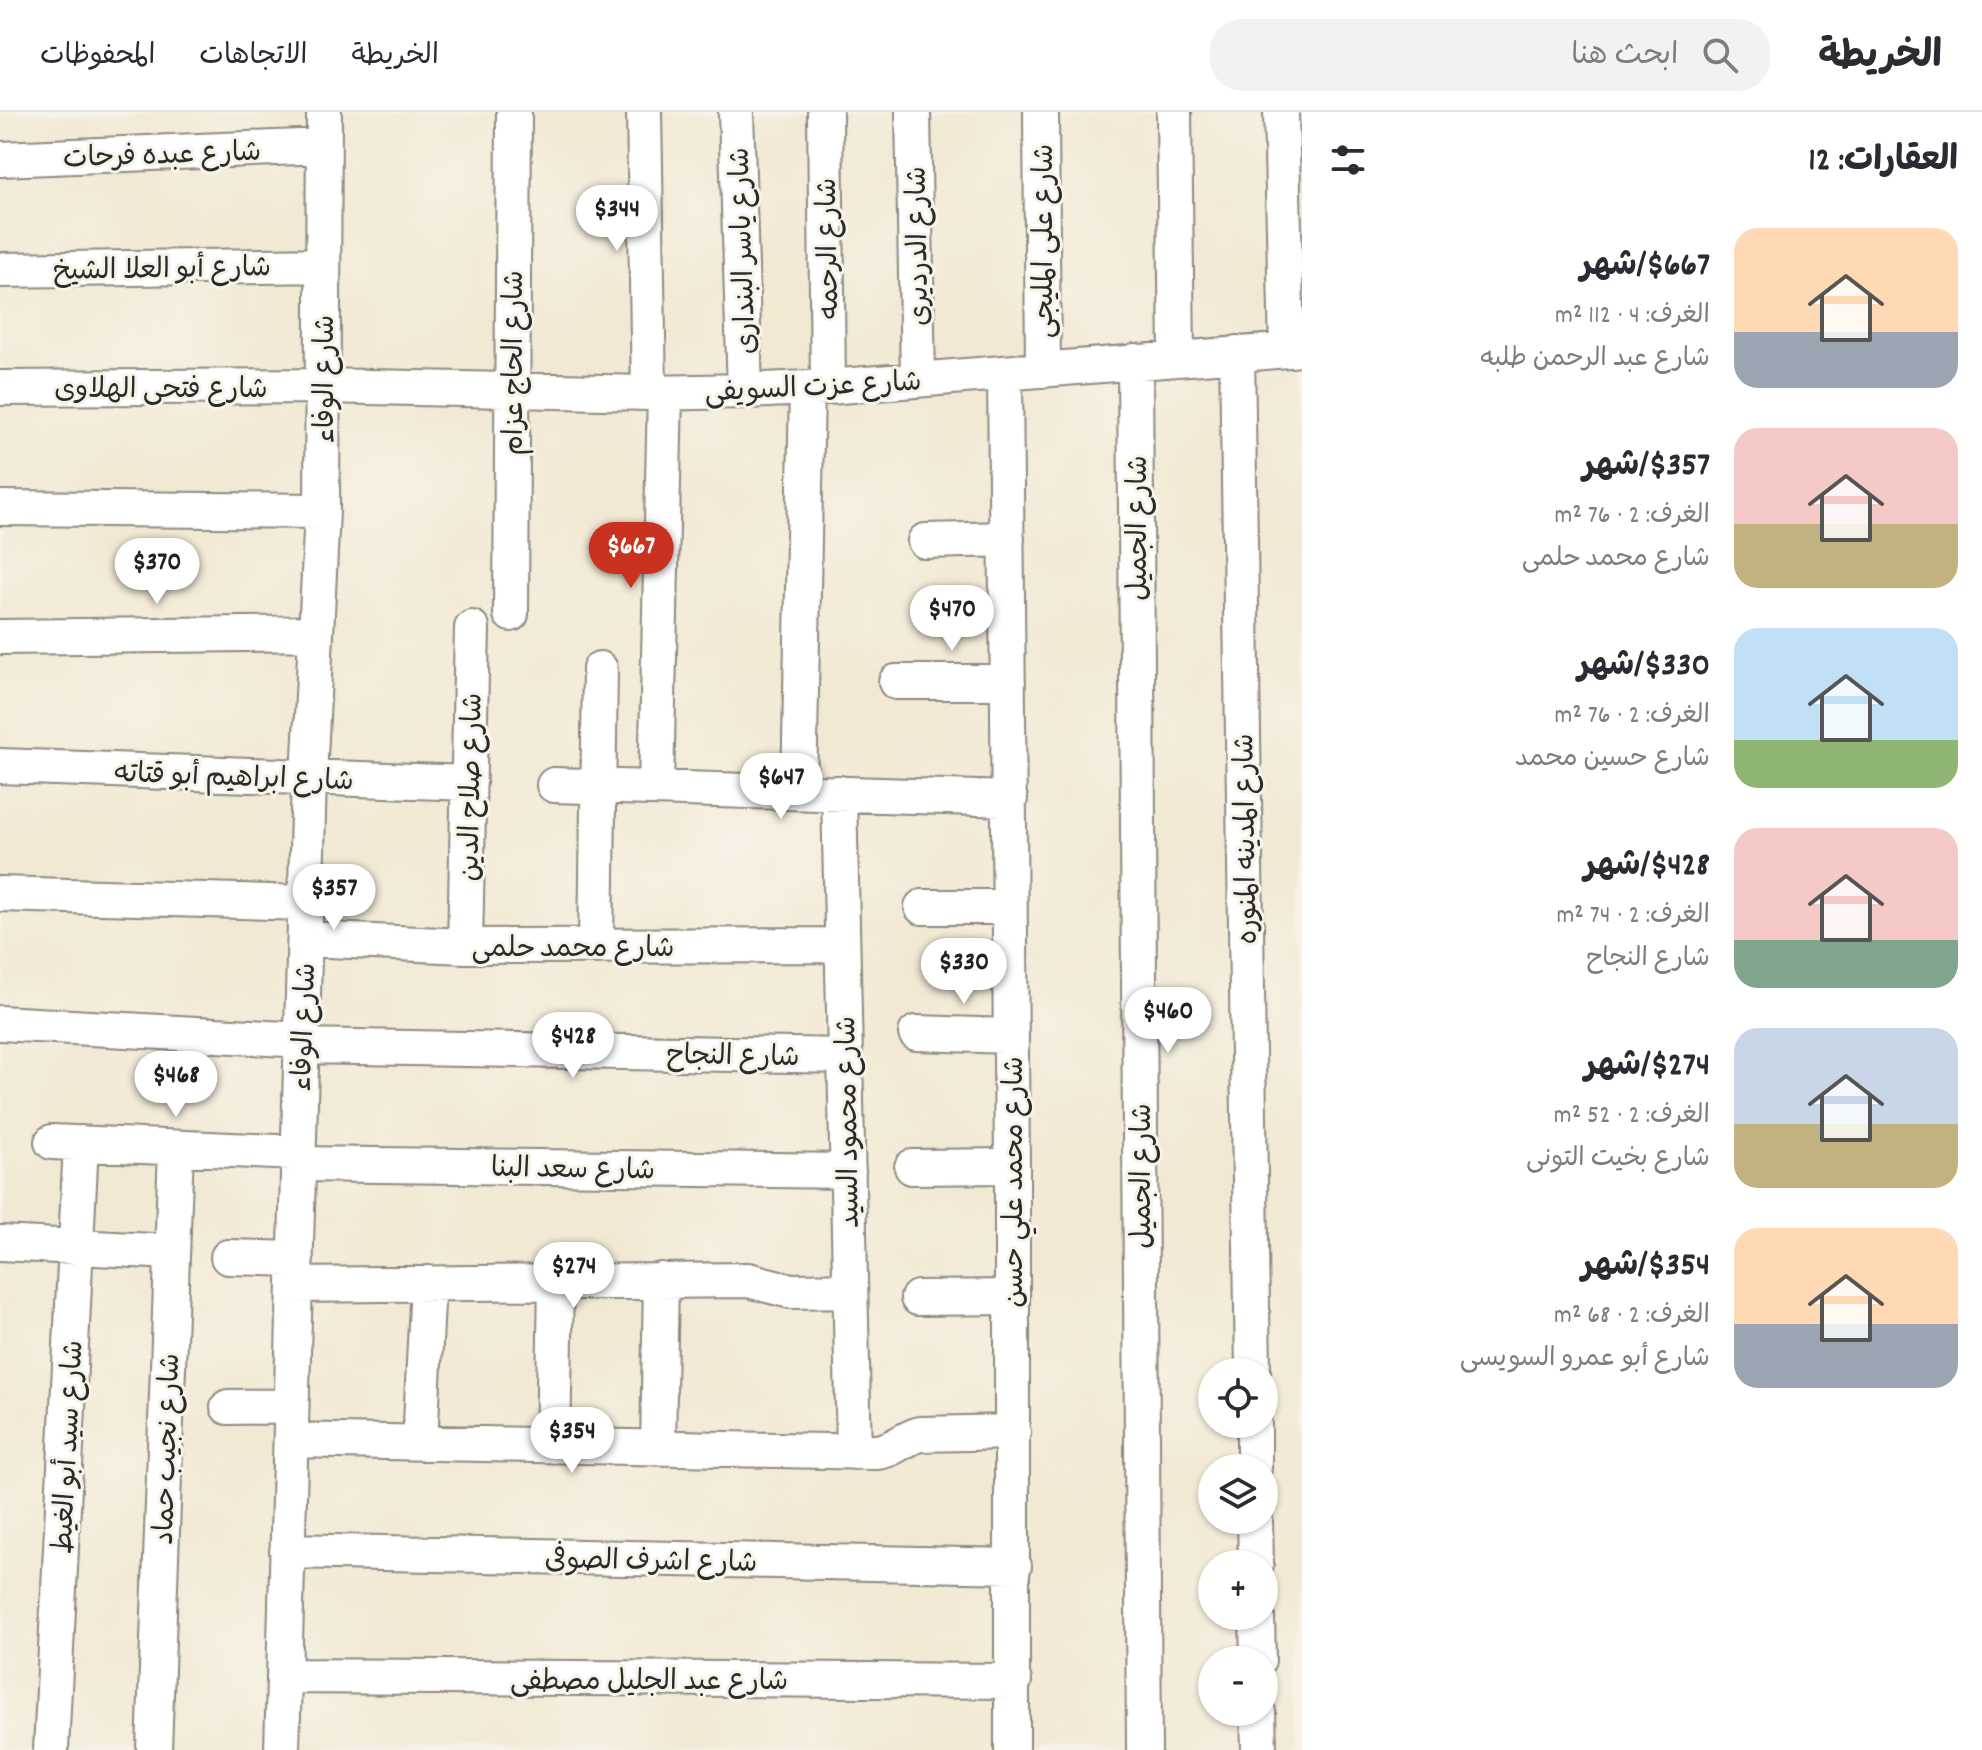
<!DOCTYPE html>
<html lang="ar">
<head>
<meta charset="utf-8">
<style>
  :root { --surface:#fff; --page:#f2f2f3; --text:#2b2b33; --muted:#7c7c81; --line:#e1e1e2; --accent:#c8321e }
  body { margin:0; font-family:Dekko,"Playpen Sans Arabic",sans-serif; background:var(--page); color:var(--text); direction:rtl; height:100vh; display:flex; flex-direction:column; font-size:30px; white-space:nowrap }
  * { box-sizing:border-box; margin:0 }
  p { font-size:26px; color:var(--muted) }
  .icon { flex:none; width:44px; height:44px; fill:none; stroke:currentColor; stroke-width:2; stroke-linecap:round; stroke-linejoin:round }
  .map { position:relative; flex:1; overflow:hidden; direction:ltr }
  .drawer { display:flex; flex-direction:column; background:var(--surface); width:680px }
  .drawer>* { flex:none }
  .tools { position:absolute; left:1198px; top:1246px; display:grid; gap:16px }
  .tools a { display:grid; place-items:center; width:80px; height:80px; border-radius:50%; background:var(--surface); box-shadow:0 2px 6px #0004; font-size:40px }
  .price { position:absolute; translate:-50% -68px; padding:0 18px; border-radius:28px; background:#fff; color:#222; font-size:26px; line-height:52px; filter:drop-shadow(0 2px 4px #0008) }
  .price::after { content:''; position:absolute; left:50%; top:48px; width:24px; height:18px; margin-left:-12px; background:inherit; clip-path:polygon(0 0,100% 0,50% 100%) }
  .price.current { background:var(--accent); color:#fff }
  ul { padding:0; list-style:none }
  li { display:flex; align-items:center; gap:24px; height:200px; padding:0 24px }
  li span { display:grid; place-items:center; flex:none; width:224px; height:160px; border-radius:24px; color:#555 }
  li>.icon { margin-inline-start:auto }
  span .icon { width:96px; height:96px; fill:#fffc; stroke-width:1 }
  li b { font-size:34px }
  h2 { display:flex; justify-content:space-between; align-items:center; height:96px; padding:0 24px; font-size:34px }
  header { display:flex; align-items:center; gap:48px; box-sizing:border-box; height:112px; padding:0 40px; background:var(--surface); border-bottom:2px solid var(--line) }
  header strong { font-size:38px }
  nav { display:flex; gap:44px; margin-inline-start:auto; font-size:28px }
  .search { width:560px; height:72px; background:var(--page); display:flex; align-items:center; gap:20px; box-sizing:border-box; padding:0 28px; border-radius:32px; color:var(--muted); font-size:30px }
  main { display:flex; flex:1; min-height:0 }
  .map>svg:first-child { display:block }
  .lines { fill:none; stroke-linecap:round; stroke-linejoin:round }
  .minor-casing { stroke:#8e8a80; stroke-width:38 }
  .minor { stroke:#fff; stroke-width:34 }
  .labels { text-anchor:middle; stroke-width:6; stroke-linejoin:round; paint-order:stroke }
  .street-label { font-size:28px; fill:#2b2b2b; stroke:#f7f3e8 }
</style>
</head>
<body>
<header>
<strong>الخريطة</strong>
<div class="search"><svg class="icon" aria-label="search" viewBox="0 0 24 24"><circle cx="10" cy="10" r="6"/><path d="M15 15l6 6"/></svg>ابحث هنا</div>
<nav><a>الخريطة</a><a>الاتجاهات</a><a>المحفوظات</a></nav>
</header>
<main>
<section class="drawer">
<h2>العقارات: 12<svg class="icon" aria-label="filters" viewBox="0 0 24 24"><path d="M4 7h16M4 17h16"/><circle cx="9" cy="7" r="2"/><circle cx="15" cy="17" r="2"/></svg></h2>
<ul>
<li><span style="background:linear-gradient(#ffd9b3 65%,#9aa5b1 0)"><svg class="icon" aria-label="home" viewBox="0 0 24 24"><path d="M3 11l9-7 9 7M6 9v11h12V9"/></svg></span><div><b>$667/شهر</b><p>الغرف: 4 · 112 m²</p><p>شارع عبد الرحمن طلبه</p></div></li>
<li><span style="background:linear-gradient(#f6c9c9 60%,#c2b280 0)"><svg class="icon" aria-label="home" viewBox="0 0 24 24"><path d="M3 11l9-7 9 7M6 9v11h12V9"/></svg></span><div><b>$357/شهر</b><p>الغرف: 2 · 76 m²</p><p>شارع محمد حلمى</p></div></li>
<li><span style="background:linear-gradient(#bfe0f5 70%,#8fb573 0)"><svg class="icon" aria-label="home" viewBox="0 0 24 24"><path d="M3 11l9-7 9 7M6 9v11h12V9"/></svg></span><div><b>$330/شهر</b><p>الغرف: 2 · 76 m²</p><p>شارع حسين محمد</p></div></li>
<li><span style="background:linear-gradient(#f6c9c9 70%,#7fa58c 0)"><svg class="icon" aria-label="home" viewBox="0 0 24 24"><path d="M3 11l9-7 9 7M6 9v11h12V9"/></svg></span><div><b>$428/شهر</b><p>الغرف: 2 · 74 m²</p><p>شارع النجاح</p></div></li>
<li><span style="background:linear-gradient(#c9d6e8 60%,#c2b280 0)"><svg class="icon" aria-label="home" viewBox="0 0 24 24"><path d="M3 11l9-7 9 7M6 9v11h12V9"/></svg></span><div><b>$274/شهر</b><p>الغرف: 2 · 52 m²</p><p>شارع بخيت التونى</p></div></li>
<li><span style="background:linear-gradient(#ffd9b3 60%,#9aa5b1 0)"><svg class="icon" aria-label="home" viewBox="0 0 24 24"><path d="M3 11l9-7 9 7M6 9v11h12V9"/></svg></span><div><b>$354/شهر</b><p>الغرف: 2 · 68 m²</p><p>شارع أبو عمرو السويسى</p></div></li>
</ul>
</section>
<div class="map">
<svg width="1302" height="1638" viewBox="0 0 1302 1638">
  <rect width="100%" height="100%" fill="#f7f3e8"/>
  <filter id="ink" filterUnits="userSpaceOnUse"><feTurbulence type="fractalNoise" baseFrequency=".0125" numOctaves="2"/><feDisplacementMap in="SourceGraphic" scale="16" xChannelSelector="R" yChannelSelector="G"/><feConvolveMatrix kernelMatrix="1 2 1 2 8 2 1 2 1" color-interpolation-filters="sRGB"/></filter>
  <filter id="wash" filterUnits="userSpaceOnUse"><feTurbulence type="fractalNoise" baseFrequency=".006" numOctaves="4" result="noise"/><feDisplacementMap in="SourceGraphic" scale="32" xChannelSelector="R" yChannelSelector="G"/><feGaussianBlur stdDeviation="1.8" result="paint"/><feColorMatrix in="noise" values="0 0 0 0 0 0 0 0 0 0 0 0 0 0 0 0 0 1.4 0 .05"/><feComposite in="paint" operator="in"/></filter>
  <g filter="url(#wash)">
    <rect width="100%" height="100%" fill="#f2e9d4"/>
  </g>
  <g filter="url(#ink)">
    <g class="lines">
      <g class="minor-casing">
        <path id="minor" d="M644 0 649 281
          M736 0 745 279
          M825 0 828 275
          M913 0 918 268
          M1041 0 1043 258
          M1174 0 1177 245
          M1281 0 1287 238
          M0 47 324 34
          M0 158 323 153
          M1237 241 1253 1260
          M1135 249 1144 1638
          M1005 261 1012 1054V1638
          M0 276 323 274 649 281 745 279 828 275 1302 237
          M0 396 322 399
          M925 429 1007 427
          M511 502 514 0
          M0 525 316 521
          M896 570H1008
          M0 654 469 671
          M554 673 1010 687
          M656 676 665 281
          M799 680 807 276
          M839 681 854 1340
          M0 782 305 791
          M922 795H1010
          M305 827 465 834 842 833
          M465 834 472 516
          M596 834 600 557
          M0 911 286 927 302 934 845 944
          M916 921 1011 924
          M52 1030 298 1041
          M298 1052 848 1059
          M912 1055 1012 1054
          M0 1131 172 1140
          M228 1145 296 1147
          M295 1173 748 1168 791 1179 850 1178
          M918 1186 1012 1185
          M228 1295 291 1294
          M1254 1312V1356
          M291 1328 876 1340C893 1339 904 1326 920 1322L1013 1320
          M420 1331 428 1171
          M553 1334 556 1170
          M658 1336 661 1168
          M1255 1408 1256 1452
          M287 1439 1014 1454
          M1257 1504 1258 1548
          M284 1564 1014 1569
          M1258 1600 1259 1638
          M51 1638 81 1031
          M154 1638 176 1036
          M282 1638 309 666 322 399 324 0"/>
      </g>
      <use href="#minor" class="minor"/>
    </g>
  </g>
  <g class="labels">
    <g class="street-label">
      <text transform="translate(162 41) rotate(-2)" y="10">شارع عبده فرحات</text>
      <text transform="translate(1042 129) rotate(-90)" y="10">شارع على المليجى</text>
      <text transform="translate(916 134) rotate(-91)" y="10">شارع الدرديرى</text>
      <text transform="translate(826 137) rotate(-91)" y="10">شارع الرحمه</text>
      <text transform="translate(741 139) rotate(-92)" y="10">شارع ياسر البندارى</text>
      <text transform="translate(162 155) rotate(-1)" y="10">شارع أبو العلا الشيخ</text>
      <text transform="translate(512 251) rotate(-90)" y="10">شارع الحاج عزام</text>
      <text transform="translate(323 267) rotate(-90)" y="10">شارع الوفاء</text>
      <text transform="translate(813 273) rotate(-3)" y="10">شارع عزت السويفى</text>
      <text x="161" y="285">شارع فتحى الهلاوى</text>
      <text transform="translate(1136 416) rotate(-90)" y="10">شارع الجميل</text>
      <text transform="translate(234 663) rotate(2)" y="10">شارع ابراهيم أبو قتاته</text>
      <text transform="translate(469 675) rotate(-89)" y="10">شارع صلاح الدين</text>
      <text transform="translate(1244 727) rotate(-91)" y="10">شارع المدينه المنوره</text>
      <text x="573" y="844">شارع محمد حلمى</text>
      <text transform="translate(302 915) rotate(-88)" y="10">شارع الوفاء</text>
      <text transform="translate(733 942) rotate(1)" y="10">شارع النجاح</text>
      <text transform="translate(846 1010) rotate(-91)" y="10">شارع محمود السيد</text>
      <text transform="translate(573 1055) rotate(1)" y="10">شارع سعد البنا</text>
      <text transform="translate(1140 1064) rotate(-90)" y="10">شارع الجميل</text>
      <text transform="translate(1012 1070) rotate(-90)" y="10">شارع محمد علي حسن</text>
      <text transform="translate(66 1335) rotate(-87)" y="10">شارع سيد أبو الغيط</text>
      <text transform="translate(165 1337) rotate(-88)" y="10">شارع نجيب حماد</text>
      <text transform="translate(651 1447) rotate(1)" y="10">شارع اشرف الصوفى</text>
      <text x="649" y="1577">شارع عبد الجليل مصطفى</text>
    </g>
  </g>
</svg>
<div class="tools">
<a><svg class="icon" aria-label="locate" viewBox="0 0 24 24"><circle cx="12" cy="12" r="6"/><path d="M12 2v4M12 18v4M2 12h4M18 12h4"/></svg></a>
<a><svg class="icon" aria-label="layers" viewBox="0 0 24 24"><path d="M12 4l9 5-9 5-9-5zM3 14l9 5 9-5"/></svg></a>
<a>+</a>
<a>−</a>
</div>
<b class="price" style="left:617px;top:141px">$344</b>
<b class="price current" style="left:631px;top:478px">$667</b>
<b class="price" style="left:157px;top:494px">$370</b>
<b class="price" style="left:952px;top:541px">$470</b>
<b class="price" style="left:781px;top:709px">$647</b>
<b class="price" style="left:334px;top:820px">$357</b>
<b class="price" style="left:964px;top:894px">$330</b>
<b class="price" style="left:1168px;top:943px">$460</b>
<b class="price" style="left:573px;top:968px">$428</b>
<b class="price" style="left:176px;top:1007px">$468</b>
<b class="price" style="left:574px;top:1198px">$274</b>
<b class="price" style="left:572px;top:1363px">$354</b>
</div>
</main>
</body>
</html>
